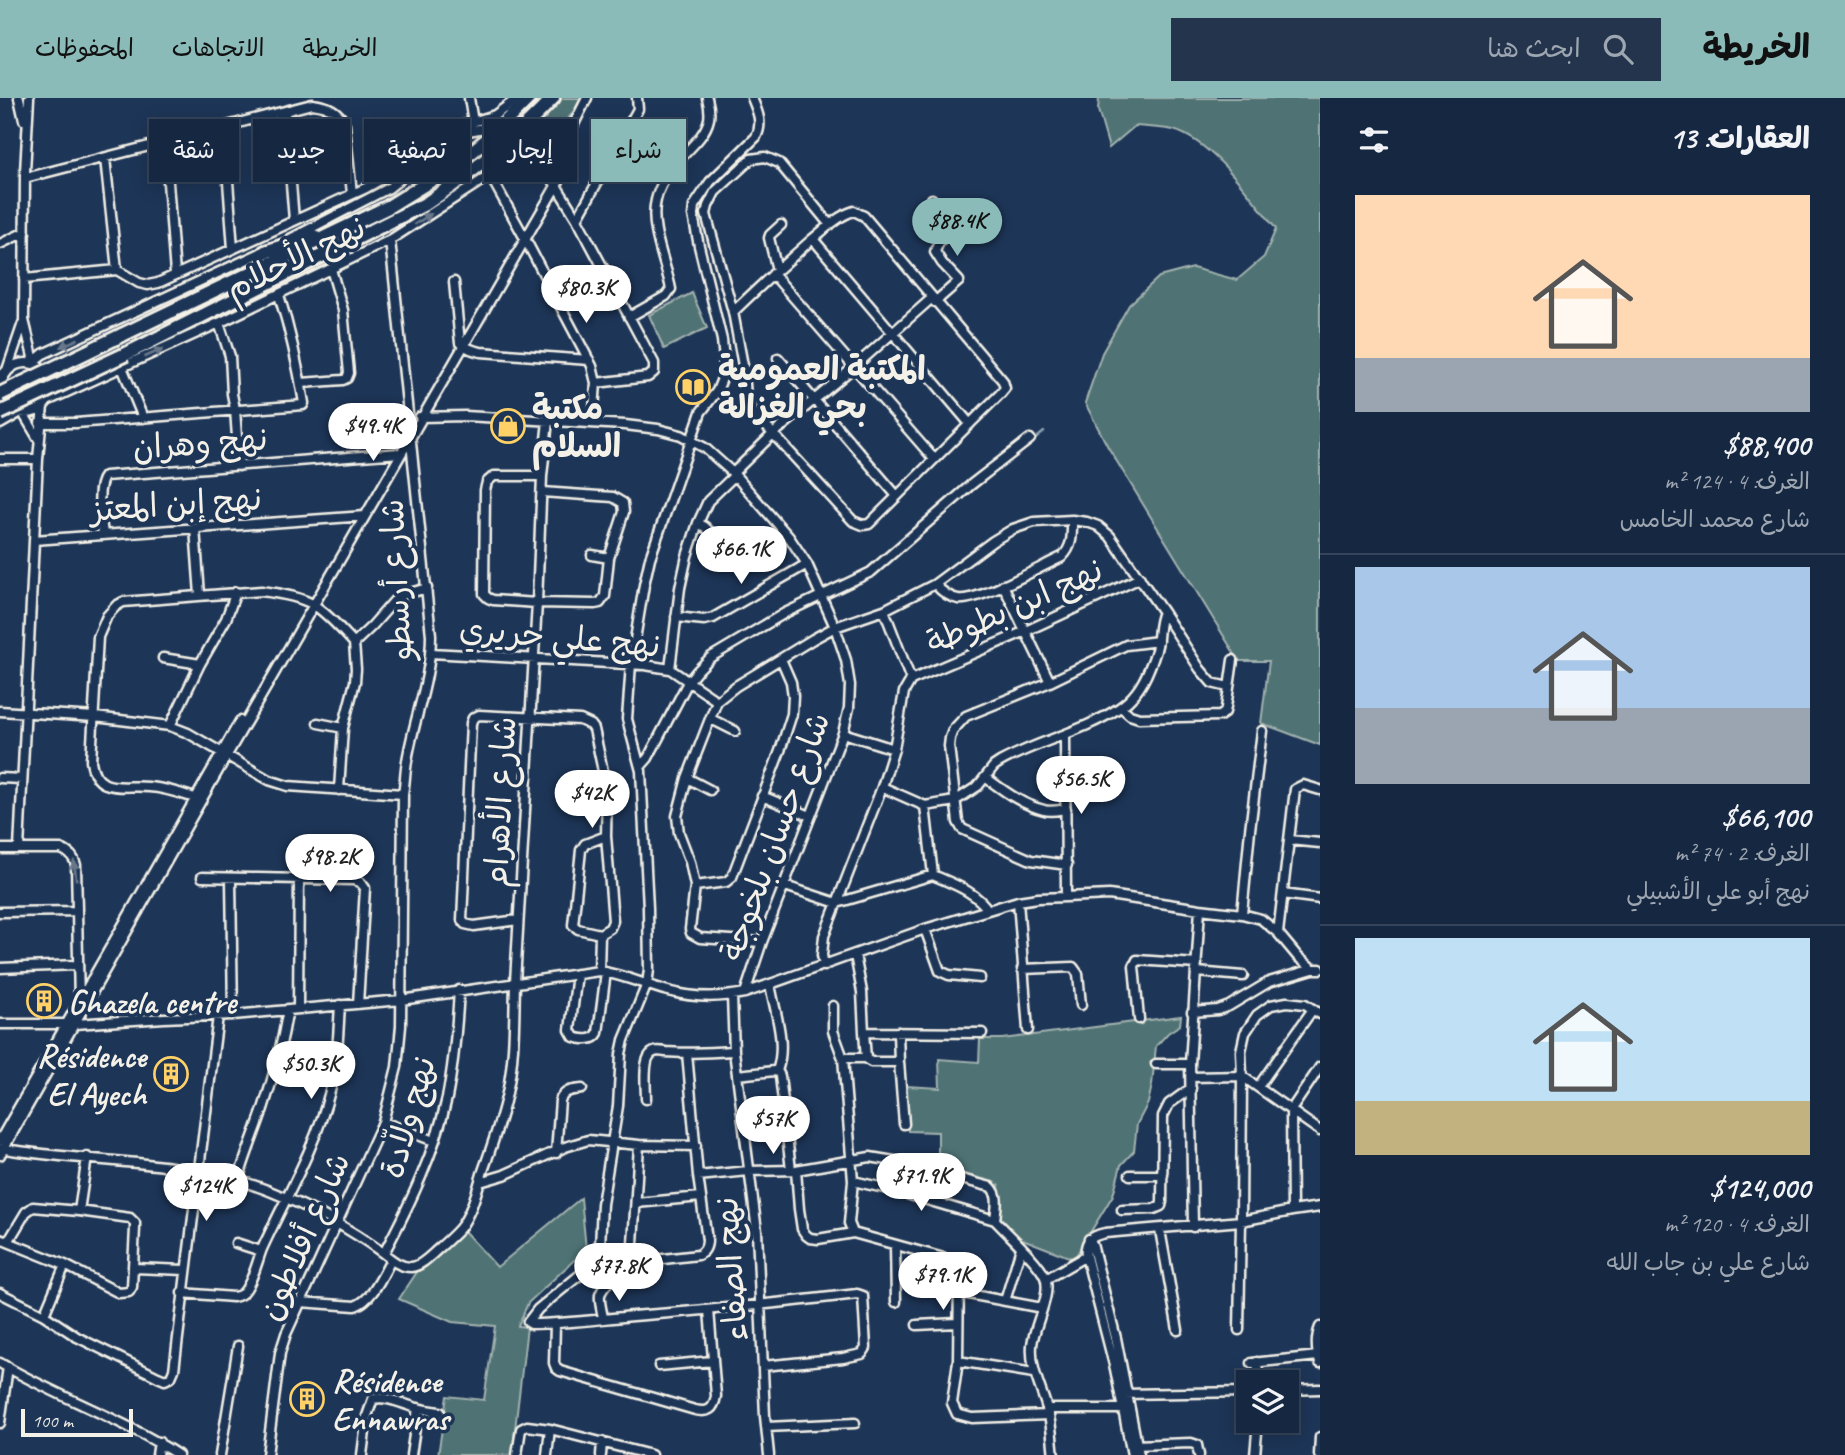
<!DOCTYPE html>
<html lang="ar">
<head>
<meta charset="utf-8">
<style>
  :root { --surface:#162841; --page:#23344c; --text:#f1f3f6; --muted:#9ea6b1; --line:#35445a; --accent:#8bbbb9 }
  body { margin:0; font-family:Caveat,"Playpen Sans Arabic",sans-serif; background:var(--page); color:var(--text); direction:rtl; height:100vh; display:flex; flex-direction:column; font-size:26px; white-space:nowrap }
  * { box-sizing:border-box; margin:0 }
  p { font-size:23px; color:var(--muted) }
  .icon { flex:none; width:38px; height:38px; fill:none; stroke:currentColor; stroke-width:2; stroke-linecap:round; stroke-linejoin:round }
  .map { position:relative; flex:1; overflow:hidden; direction:ltr }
  .drawer { display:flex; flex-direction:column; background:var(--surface); width:525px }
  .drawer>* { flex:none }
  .guide { position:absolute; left:21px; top:21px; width:665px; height:63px; direction:rtl; display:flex; gap:14px }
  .tools { position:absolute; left:1236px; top:1272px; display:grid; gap:14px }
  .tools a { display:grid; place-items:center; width:63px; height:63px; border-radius:0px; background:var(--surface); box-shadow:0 4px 18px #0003,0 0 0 2px var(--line); font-size:35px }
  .scale { position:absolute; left:21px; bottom:18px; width:112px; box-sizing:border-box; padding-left:7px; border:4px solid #f4f1e8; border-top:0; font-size:19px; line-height:24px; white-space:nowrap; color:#f4f1e8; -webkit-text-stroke:5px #1d3557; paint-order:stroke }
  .price { position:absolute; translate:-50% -60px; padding:0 16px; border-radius:24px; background:#fff; color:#222; font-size:23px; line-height:46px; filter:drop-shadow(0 2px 4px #0008) }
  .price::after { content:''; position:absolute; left:50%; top:42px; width:21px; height:16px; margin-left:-10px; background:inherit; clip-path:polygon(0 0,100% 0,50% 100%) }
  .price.active { background:var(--accent); color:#111 }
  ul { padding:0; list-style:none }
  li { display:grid; align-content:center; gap:14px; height:371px; padding:0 35px }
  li+li { border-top:2px solid var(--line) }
  li span { display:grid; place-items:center; height:217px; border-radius:0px; color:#555 }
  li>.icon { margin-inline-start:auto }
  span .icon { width:126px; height:126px; fill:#fffc; stroke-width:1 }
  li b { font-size:30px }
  h2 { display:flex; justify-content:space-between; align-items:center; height:84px; padding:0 35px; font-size:30px }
  .chip { padding:0 24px; border-radius:0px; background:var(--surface); box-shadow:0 4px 18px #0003,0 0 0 2px var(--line); font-size:24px; line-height:63px }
  .chip.active { background:var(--accent); color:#111 }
  header { display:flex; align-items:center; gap:42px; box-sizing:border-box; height:98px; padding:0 35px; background:var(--accent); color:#111 }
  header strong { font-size:33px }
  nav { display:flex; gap:38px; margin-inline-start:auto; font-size:24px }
  .search { width:490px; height:63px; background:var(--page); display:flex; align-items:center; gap:18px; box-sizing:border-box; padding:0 24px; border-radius:0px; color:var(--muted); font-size:26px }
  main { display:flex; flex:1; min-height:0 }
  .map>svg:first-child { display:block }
  .green { fill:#507374; stroke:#a2b2ae; stroke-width:2 }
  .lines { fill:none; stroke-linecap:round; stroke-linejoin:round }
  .stream { stroke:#8ca1b2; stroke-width:2.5 }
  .minor-tunnel { stroke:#3d516d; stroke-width:8; stroke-dasharray:8 4; stroke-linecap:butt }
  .minor-casing { stroke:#f4f1e8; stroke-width:13 }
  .major-casing { stroke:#f4f1e8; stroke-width:15 }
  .highway-casing { stroke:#f4f1e8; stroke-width:18 }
  .minor { stroke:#1d3557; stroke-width:8 }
  .major { stroke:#1d3557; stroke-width:10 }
  .highway { stroke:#1d3557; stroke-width:12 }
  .highway-bridge-casing { stroke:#f4f1e8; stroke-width:18; stroke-linecap:butt }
  .highway-bridge { stroke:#1d3557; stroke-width:12 }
  .oneway { fill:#68778a }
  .labels { text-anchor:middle; stroke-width:7; stroke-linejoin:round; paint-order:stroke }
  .street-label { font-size:33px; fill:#f4f1e8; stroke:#1d3557 }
  .poi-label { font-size:33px; font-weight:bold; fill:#f4f1e8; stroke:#1d3557; text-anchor:start }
</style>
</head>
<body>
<header>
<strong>الخريطة</strong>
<div class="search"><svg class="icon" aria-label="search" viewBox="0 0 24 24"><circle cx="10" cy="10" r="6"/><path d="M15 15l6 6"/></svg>ابحث هنا</div>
<nav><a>الخريطة</a><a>الاتجاهات</a><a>المحفوظات</a></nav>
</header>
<main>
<section class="drawer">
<h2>العقارات: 13<svg class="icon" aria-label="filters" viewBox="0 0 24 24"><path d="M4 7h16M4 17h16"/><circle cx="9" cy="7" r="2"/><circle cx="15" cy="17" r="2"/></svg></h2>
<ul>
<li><span style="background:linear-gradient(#ffd9b3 75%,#9aa5b1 0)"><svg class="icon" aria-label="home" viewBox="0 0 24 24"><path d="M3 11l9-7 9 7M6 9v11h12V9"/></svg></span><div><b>$88,400</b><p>الغرف: 4 · 124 m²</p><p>شارع محمد الخامس</p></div></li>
<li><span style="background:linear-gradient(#a9c7e8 65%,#9aa5b1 0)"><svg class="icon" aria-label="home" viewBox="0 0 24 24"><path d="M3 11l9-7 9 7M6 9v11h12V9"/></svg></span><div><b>$66,100</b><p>الغرف: 2 · 74 m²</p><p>نهج أبو علي الأشبيلي</p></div></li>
<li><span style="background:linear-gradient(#bfe0f5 75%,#c2b280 0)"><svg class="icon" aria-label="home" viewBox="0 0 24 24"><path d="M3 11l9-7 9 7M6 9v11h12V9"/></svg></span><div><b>$124,000</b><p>الغرف: 4 · 120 m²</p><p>شارع علي بن جاب الله</p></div></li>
</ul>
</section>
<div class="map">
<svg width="1320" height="1357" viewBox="0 0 1320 1357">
  <rect width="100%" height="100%" fill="#1d3557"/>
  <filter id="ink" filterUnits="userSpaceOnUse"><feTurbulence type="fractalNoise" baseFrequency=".0143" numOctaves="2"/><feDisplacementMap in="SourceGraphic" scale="14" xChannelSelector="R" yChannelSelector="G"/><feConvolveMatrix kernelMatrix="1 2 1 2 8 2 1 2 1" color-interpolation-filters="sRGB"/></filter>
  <g filter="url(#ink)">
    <path class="green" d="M562 0H582C566 26 568 26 538 25Z
      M1099 0H1320V647L1261 625 1269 563H1239L1108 349 1085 305 1102 255 1129 207 1159 179 1193 170 1237 182 1264 159 1276 131C1252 100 1211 42 1173 32 1161 29 1147 29 1135 28L1109 50 1098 12Z
      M692 195 707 230 664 251 649 217Z
      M1181 918 1180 927 1168 935 1156 948 1152 987 1148 1005 1137 1026 1134 1053 1121 1067 1113 1097 1074 1161 1002 1133 999 1087 938 1072V1034L908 1033 907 988 940 990 939 961 979 964 980 941H1002Z
      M581 1100 586 1151 528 1205 518 1228 527 1229 512 1357H438L447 1298 484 1302 495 1228 452 1224 399 1201 417 1174 465 1134 497 1169Z"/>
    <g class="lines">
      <path class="stream" d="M1033 343 1044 334
        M941 418 1014 358
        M783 520 799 512
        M704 571 727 554"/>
      <path class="minor-tunnel" d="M499 30 538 31"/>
      <g class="minor-casing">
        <path id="minor" d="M19 0 24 22
          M29 0 25 74 24 222 33 259 31 265
          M469 0 473 24
          M752 0C758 14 763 26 756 39L710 84 694 108 693 117 699 148 722 242 724 262 723 278 717 293 701 314 650 460 644 487 631 566 627 621 641 673 648 810 649 872 647 886 624 942 621 956 618 1008 602 1106 600 1149 596 1162 592 1167 538 1211 528 1224 531 1226C565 1226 599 1221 633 1218 708 1212 782 1205 857 1196L863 1198 866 1250 862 1256 843 1260 763 1268
          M285 14 294 122
          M224 29 233 151
          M538 31 556 33
          M553 40a8 8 0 1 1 16 0a8 8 0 1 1-16 0Z
          M568 38 587 0
          M165 45 175 176
          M105 60 117 172
          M490 77 522 135 592 268 596 285 593 325
          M556 79 560 69 559 47
          M25 80 312 6C328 8 339 12 345 27L352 96
          M554 84 577 121 654 265V274L648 279 596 285
          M932 101C938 112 951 126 943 138 939 144 937 147 935 154L942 165 959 183 935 204
          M577 121 638 11 637 0
          M290 141 389 90 435 52 454 40 468 33 490 29
          M813 141 970 326
          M0 146 25 134
          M777 172 769 140 770 137 781 127
          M773 176 934 361
          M24 181 117 172 139 185 148 187 158 185 366 90 394 74 449 33 466 26 495 17 518 0
          M454 184 460 245C467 250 473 253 481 254L589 262
          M733 214C758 190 783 167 809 144 823 133 837 118 854 113L864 118 1003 283 1005 290 1000 296 869 426 863 427 853 423 753 314 746 299 744 273 733 214 706 116 708 108 715 94 751 61 765 59 779 65 830 127
          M629 219 666 198 671 191C666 165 649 129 656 102 659 89 668 74 677 64 688 51 705 39 709 21 710 15 709 7 707 0
          M219 225 230 258 232 296 235 311 239 368
          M778 260 897 398
          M32 265 43 256 269 151
          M1 290a25 25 0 1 1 50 0a25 25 0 1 1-50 0Z
          M122 269 143 320
          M7 272 23 225
          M301 285 343 282 347 280 349 275 343 212 331 171
          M47 303 219 225 390 142 521 57 533 51 555 45
          M23 315 39 342
          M420 319 465 318 625 327 658 331 681 337 705 350 733 375 789 439 807 466 835 529 846 562 850 587 849 610 843 635 762 844 745 895
          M40 325H76L303 307 304 305C298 268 290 232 279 197
          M0 361H38
          M733 375 773 336 854 269 932 200
          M542 378H494L487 384 485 392 484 496 488 500 493 502 537 505 595 506 600 505 605 498 609 460 624 414 623 405 613 399 542 394
          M698 425 705 429 725 449
          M195 430 200 497
          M103 436C101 420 95 390 105 378L400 355
          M34 442 365 418
          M592 457 609 460
          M935 486C941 493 948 499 958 501 979 504 1040 469 1062 459 1073 448 1072 437 1072 422
          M1003 487 1050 584
          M1163 514 1200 571 1212 585 1228 589
          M676 519 704 522 713 520 807 466
          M354 545 372 528 394 503 403 497 427 490
          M431 555 645 567 670 571 717 603
          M163 560 200 566
          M670 571 680 490 687 458 698 425 708 403 735 377
          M911 582 1026 533 1140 480
          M1121 609 1130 617 1139 620 1220 618C1222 616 1224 616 1225 614 1226 612 1232 569 1233 562
          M0 613 95 619 170 628 188 635 269 682 288 688 403 696
          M711 621 735 633
          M318 625 343 630
          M170 628 200 566 226 521 236 494
          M843 635 894 651
          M1065 637 1066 799
          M641 668 648 660 688 584 697 573 711 559 785 515 871 474 972 386 1030 341
          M985 679C1003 692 1022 707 1044 712 1051 714 1059 712 1066 711
          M0 680 22 681
          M687 680 710 692
          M579 684 604 677
          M762 698 810 718
          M198 701C182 696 167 690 149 689 124 686 96 698 91 663L98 539 107 518 116 508 123 504 261 493C278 495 299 498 314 507 329 517 342 532 354 545L356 571 355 584 343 630 339 692
          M925 708 933 777
          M1289 742 1320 745
          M0 751H61C69 754 74 759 76 767L79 904
          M19 751 38 361 43 308
          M1067 767 1031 762 962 731 958 724 949 648 950 640 953 632 966 618 1050 584 1126 547 1158 543
          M202 779 353 782 360 784 365 790 358 906
          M231 781 233 917
          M695 788 726 784 732 779 780 653 792 616 793 598 791 584 781 561
          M785 788 837 805 933 777C953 786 975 793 988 812
          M1283 796 1320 801
          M1018 803 1028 932
          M0 814 77 813
          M1242 816 1250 732 1262 633
          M518 822 474 828 465 826 462 822 471 625 473 620 479 617 580 622 591 627 594 631 607 692 606 738 613 823 610 830 600 836 599 873
          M925 831 940 873 949 877 980 880
          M1278 835 1295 691 1303 687 1320 692
          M600 836 578 831 573 827 581 752 585 746 606 738
          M762 844 700 840 691 835 690 831 695 788 690 764 679 735 677 718 687 680 717 603 736 588 813 541 835 529 884 512 935 486 993 443 1013 431 1034 424 1072 422 1087 424 1098 428 1110 438 1163 514C1159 523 1159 530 1158 540 1158 550 1153 562 1149 571 1143 586 1133 601 1119 610 1083 634 1038 643 1000 664L994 668 978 688 955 703 925 708 882 689
          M855 857 862 894 864 934 982 935
          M824 868 822 857 824 838 882 689 894 651 904 594 911 582 884 512
          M0 870 77 867
          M1022 871 1073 869 1078 876 1081 907
          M1197 874 1243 878
          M577 876 570 932 574 939C582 942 594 943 598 935L606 874
          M770 886C775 915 787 945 777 973
          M732 898 734 953 757 1133 765 1318 769 1357
          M833 908V933L843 960
          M298 911 299 781
          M1192 914 1218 912 1229 908 1269 884 1313 871
          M1139 921 1134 868 1137 862 1197 866
          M0 926H75L164 920 233 917 401 902 599 873C624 877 645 887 668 893 693 900 720 900 745 895L925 831 988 812 1018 803 1038 800 1066 799 1109 797 1200 811 1242 816 1261 821 1278 835 1298 859 1313 871H1320
          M864 934 866 961 871 964H899
          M898 934 899 964 904 1026
          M1156 966H1190
          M737 977 774 973 778 974 780 978 791 1072
          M1191 979 1242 978 1320 1033
          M1258 989 1313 911
          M646 1001C646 990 643 965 650 957 654 952 660 953 666 954 689 956 711 954 734 953
          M383 1024 434 1043
          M0 1042 240 623
          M0 1050C88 1066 182 1059 267 1092 307 1108 348 1129 383 1155 391 1161 399 1169 411 1169 420 1169 430 1158 437 1152 445 1145 453 1138 460 1130 471 1116 477 1093 482 1076 491 1050 501 1023 507 995 515 959 514 921 515 884L537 505 542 378 548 323
          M556 1055 560 1002C565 992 572 992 582 991
          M0 1057 227 657 563 76 568 62 566 45
          M796 1072 799 1111 802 1131 806 1137 810 1140 818 1141 853 1135 940 1159C951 1162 956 1164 959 1176L958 1263 952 1305 957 1316 972 1320 1049 1317
          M1130 1077H1163
          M698 1078 748 1073 796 1072 870 1059 894 1063 991 1089C1000 1098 996 1110 995 1122 1007 1135 1039 1164 1045 1179 1052 1197 1034 1227 1032 1247 1030 1272 1042 1291 1048 1314 1052 1328 1052 1343 1054 1357
          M238 1083C245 1058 255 1035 263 1011 274 978 282 946 288 911
          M853 1083 893 1092 995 1122
          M480 1084 504 1077 565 1049 588 1042 639 1047 696 1048
          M636 1105 701 1099
          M1122 1112 1154 1111 1161 1108 1162 1104 1163 1018 1169 1006 1191 990
          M79 1113 87 1059
          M1292 1113 1291 1012 1320 969
          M1193 1129 1190 966 1200 811
          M1160 1132 1178 1232
          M853 1135 849 1125 853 1083 843 960H865
          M0 1141 8 1144 65 1167 119 1195 129 1194 132 1189 135 1130V1125L130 1120 79 1113 33 1109 26 1114 8 1144
          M1089 1141 1092 1146 1116 1240 1139 1357
          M236 1145 261 1153
          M895 1147 896 1204
          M384 1155C410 1106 435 1054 447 1000 454 964 457 928 459 892
          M632 1162 646 1163 698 1157C705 1154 707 1149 707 1142L698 1078 687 955
          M632 1162 639 1047
          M134 1170 185 1172
          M1046 1181 1086 1158
          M958 1194 1042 1210
          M0 1195 44 1217 77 1239 158 1279 165 1282 171 1279 174 1272 218 918
          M182 1195 233 1199C240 1198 243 1196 246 1191 254 1179 257 1164 262 1151 286 1099 316 1048 330 993 338 965 338 936 340 907
          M1005 1203 1021 1150
          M300 1204 355 1208C373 1201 382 1178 391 1162
          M44 1217 65 1167
          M603 1220C602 1213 599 1204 600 1197 603 1186 623 1170 632 1162
          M555 1226 554 1265 556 1270 560 1273 695 1312C709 1315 714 1311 716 1298L709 1212
          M917 1227 957 1225
          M1320 1229C1315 1241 1316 1252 1320 1265
          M1239 1232 1241 1123 1242 978 1241 953 1245 935 1257 917 1271 907 1287 904 1305 906 1320 916
          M958 1263 1034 1275
          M1257 1264 1259 1284
          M0 1265C57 1299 123 1321 178 1357
          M1252 1265 1318 1258
          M659 1268 712 1263
          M1286 1292 1320 1291
          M1123 1296 1248 1294
          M1047 1311H1125
          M0 1325 8 1269
          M766 1329 855 1325
          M1134 1347 1191 1345 1197 1347 1199 1357
          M157 1357 159 1344
          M220 1357 238 1248
          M267 1357 280 1255 286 1236 383 1024 397 969 401 928 403 696C405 685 405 674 407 663 414 620 431 582 431 537L390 142
          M362 1357 367 1318 373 1301C389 1298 402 1306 417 1310 425 1312 433 1313 440 1314
          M411 1357 418 1310
          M517 1357 521 1331 527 1328 550 1331 651 1357
          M547 1357 550 1331
          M601 1357 602 1344
          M1132 1357 1115 1271 1086 1158C1084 1143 1091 1138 1105 1135L1241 1123 1292 1113 1320 1109
          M1255 1357 1258 1323
          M1319 1357 1320 1339"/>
      </g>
      <g class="major-casing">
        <path id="major" d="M0 278 5 275
          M0 325 19 314"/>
      </g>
      <g class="highway-casing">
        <path id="highway" d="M265 154 314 138
          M122 237 388 109 453 69 489 40 529 0
          M126 256 427 105C473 74 515 41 553 0"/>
      </g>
      <use href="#minor" class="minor"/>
      <use href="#major" class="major"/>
      <use href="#highway" class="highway"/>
      <g class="highway-bridge-casing">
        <path id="highway-bridge" d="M0 296 122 237
          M0 315 126 256"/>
      </g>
      <use href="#highway-bridge" class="highway-bridge"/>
    </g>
    <defs><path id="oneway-solid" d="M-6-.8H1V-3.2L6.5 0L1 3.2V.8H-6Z" transform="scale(1.75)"/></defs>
    <g class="oneway">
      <use href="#oneway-solid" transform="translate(423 121) rotate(-32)"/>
      <use href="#oneway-solid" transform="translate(69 245) rotate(156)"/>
      <use href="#oneway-solid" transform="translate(154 255) rotate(-24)"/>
      <use href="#oneway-solid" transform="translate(75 772) rotate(-97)"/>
    </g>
  </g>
  <defs>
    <g id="library-ring" transform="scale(1.75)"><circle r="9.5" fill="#1d3557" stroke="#ffd166" stroke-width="1.5"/><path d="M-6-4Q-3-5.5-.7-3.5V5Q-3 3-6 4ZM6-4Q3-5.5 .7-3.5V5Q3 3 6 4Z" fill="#ffd166"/></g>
    <g id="shop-ring" transform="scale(1.75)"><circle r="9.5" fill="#1d3557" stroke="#ffd166" stroke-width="1.5"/><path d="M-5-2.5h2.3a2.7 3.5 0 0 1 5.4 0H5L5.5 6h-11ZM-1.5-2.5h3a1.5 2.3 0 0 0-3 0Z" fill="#ffd166"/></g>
    <g id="building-ring" transform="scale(1.75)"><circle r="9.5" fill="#1d3557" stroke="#ffd166" stroke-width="1.5"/><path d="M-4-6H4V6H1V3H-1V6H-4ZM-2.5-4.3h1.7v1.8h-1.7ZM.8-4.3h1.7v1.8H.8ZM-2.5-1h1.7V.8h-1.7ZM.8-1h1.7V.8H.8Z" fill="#ffd166"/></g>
  </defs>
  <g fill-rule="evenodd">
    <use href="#library-ring" x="693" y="289"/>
    <use href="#shop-ring" x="508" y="328"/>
    <use href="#building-ring" x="44" y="903"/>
    <use href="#building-ring" x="171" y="976"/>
    <use href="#building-ring" x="307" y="1301"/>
  </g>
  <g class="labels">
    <g class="street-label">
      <text transform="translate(295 159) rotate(-26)" y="12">نهج الأحلام</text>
      <text transform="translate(200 344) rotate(-4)" y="12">نهج وهران</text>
      <text transform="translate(176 405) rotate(-4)" y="12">نهج إبن المعتز</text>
      <text transform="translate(395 482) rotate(-93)" y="12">شارع أرسطو</text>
      <text transform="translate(1014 507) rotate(-24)" y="12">نهج ابن بطوطة</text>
      <text transform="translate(560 538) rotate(5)" y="12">نهج علي حريري</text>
      <text transform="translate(499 704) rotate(-87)" y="12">شارع الأهرام</text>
      <text transform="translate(774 738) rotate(-70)" y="12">شارع حسان بلخوجة</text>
      <text transform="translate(407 1019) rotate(-74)" y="12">نهج ولاّدة</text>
      <text transform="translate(303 1138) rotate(-66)" y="12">شارع أفلاطون</text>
      <text transform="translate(730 1171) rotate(-94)" y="12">نهج الصفاء</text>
    </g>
    <g class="poi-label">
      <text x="718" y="282">المكتبة العمومية<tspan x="718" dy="38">بحي الغزالة</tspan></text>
      <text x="532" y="321">مكتبة<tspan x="532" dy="38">السلام</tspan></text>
      <text x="68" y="915">Ghazela centre</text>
      <text x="146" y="969" text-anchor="end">Résidence<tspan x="146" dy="38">El Ayech</tspan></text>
      <text x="332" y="1294">Résidence<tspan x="332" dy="38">Ennawras</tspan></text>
    </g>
  </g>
</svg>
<div class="tools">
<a><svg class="icon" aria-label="layers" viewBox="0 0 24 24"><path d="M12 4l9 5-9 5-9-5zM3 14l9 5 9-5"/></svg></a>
</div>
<div class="scale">100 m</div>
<b class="price active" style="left:957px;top:160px">$88.4K</b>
<b class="price" style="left:586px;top:227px">$80.3K</b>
<b class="price" style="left:373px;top:365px">$49.4K</b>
<b class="price" style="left:741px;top:488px">$66.1K</b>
<b class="price" style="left:1081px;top:718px">$56.5K</b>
<b class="price" style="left:592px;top:732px">$42K</b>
<b class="price" style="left:330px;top:796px">$98.2K</b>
<b class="price" style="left:311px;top:1003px">$50.3K</b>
<b class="price" style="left:773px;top:1058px">$57K</b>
<b class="price" style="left:921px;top:1115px">$71.9K</b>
<b class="price" style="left:206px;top:1125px">$124K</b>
<b class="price" style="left:619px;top:1205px">$77.8K</b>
<b class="price" style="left:943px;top:1214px">$79.1K</b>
<div class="guide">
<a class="chip active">شراء</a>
<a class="chip">إيجار</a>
<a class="chip">تصفية</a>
<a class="chip">جديد</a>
<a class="chip">شقة</a>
</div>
</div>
</main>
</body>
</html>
